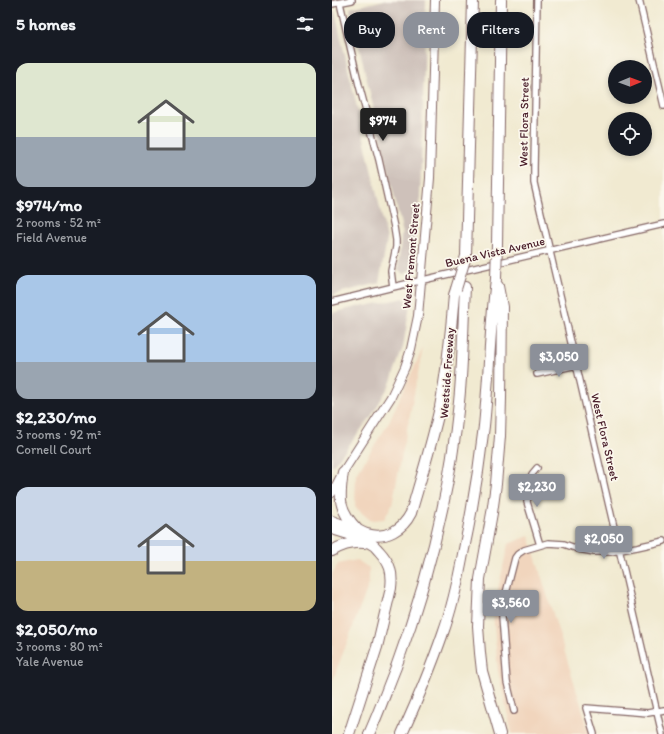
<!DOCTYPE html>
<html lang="en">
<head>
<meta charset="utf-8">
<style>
  :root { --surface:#171b24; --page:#242831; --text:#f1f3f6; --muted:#9ea1a6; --accent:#8c9099 }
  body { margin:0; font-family:Itim,sans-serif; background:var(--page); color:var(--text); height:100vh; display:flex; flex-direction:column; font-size:15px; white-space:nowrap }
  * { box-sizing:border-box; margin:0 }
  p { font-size:13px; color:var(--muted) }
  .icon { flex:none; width:22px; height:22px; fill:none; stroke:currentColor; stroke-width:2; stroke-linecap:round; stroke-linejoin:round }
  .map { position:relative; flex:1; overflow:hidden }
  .drawer { display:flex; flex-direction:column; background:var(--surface); width:332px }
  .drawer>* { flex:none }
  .hud { position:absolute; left:12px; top:12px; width:260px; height:36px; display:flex; gap:8px }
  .needle { width:26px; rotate:89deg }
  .controls { position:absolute; left:276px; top:60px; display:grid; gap:8px }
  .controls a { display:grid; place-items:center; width:44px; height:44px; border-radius:50%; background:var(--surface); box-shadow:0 2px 6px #0003; font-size:20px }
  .price { position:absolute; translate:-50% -34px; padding:0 9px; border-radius:4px; background:var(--accent); color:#fff; font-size:13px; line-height:26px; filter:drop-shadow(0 1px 2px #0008) }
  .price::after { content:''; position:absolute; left:50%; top:24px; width:12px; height:9px; margin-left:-6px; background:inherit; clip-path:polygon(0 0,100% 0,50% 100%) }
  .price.on { background:#222; color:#fff }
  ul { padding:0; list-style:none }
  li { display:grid; align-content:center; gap:8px; height:212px; padding:0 16px }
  li span { display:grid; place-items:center; height:124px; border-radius:12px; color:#555 }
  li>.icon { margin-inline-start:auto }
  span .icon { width:72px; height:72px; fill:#fffc; stroke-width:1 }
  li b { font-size:17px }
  h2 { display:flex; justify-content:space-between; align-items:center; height:48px; padding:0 16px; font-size:17px }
  .tag { padding:0 14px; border-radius:16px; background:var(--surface); box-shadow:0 2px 6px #0003; font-size:14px; line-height:36px }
  .tag.on { background:var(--accent); color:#fff }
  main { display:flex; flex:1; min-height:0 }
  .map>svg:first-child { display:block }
  .built { fill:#f1d5bd }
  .industrial { fill:#cec1ba }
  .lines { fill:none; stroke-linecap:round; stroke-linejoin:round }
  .street-casing { stroke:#846665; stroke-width:8 }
  .secondary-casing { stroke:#846665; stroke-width:10 }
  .highway-casing { stroke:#846665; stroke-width:12 }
  .street { stroke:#fff; stroke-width:5.5 }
  .secondary { stroke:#fff; stroke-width:8 }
  .highway { stroke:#fff; stroke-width:10 }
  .highway-bridge-casing { stroke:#846665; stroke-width:12; stroke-linecap:butt }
  .highway-bridge { stroke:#fff; stroke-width:10 }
  .labels { text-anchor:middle; stroke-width:3.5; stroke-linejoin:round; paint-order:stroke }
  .street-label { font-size:12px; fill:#4a1f2b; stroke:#fbf7ec }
</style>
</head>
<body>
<main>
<section class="drawer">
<h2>5 homes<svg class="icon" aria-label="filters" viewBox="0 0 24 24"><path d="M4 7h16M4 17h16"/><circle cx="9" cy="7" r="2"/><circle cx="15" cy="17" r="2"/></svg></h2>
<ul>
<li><span style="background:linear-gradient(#dfe7d0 60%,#9aa5b1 0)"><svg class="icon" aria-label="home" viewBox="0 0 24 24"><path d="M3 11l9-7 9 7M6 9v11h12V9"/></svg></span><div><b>$974/mo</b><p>2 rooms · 52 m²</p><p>Field Avenue</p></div></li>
<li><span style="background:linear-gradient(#a9c7e8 70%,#9aa5b1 0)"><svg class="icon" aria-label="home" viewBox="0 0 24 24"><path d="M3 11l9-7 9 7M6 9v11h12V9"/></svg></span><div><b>$2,230/mo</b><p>3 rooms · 92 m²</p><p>Cornell Court</p></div></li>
<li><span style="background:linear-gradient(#c9d6e8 60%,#c2b280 0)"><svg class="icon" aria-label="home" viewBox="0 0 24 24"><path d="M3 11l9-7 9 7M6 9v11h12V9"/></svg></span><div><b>$2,050/mo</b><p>3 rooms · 80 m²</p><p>Yale Avenue</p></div></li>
</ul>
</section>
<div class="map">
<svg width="332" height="734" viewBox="0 0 332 734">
  <rect width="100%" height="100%" fill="#fbf7ec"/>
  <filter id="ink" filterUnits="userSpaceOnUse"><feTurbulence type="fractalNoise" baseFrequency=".025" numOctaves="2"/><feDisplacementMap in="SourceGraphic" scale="8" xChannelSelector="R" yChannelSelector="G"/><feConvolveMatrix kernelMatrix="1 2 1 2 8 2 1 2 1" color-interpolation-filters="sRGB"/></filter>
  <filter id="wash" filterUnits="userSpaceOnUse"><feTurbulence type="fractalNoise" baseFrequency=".012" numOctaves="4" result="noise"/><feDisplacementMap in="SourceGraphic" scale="16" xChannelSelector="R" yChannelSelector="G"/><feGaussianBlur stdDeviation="0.9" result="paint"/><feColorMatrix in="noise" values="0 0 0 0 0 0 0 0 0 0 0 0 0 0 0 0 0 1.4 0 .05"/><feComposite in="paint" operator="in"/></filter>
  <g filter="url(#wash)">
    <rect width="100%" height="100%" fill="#f1ead1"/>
    <path class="built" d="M91 348 60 505 52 519 38 520 23 507 24 474 55 426Z
      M197 536 258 734H180L166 670 161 613 176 544Z
      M25 560 37 568V584L0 682V574L6 564Z"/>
    <path class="industrial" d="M53 0H94L88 197 79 269 72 275 66 269 70 229 18 8Z
      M0 12H3L55 239 47 283 2 294 3 302 0 303Z
      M72 298 78 305 71 347 58 384 38 418 0 467V313L33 305 34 306Z"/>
  </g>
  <g filter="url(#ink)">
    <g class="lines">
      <g class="street-casing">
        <path id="street" d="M205 0 202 168V183L330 734
          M307 0 332 106
          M8 3 27 85 47 160 62 227 64 240V247L59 271 61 287
          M0 4 20 0
          M0 302 61 287 332 224
          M205 374 245 365
          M205 468 200 474 198 481 195 502 208 545
          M182 711 175 682 170 616 173 597 183 558 186 554 192 550 216 543 232 544 246 549 262 552H278L305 547 332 541
          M262 734 254 708 316 713 332 710"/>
      </g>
      <g class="secondary-casing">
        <path id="secondary" d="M0 493 11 472 59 397 73 367 79 349 86 316 98 178 103 0"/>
      </g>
      <g class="highway-casing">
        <path id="highway" d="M165 244 169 0
          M134 256 141 0
          M166 286 170 307 169 398 168 436 164 484 160 513 148 579 146 626 148 653 150 671 168 734
          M11 472C7 498 6 509 25 529
          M0 521C8 524 16 527 24 529 28 531 31 533 35 534 54 540 71 529 79 513 89 478 100 443 108 407 115 370 119 332 122 295L124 289
          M0 529C13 533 29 537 41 545 43 546 45 549 47 551 58 563 61 572 59 588L45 647 17 734
          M0 551C10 545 20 542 32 543
          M37 734C47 712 55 689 64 667 96 581 118 493 127 402 131 364 131 326 133 287
          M70 734C85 701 99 668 111 633 120 608 126 581 131 554 140 512 147 469 152 426 157 377 158 327 164 279"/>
      </g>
      <use href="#street" class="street"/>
      <use href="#secondary" class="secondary"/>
      <use href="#highway" class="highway"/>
      <g class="highway-bridge-casing">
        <path id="highway-bridge" d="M164 279 165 244
          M124 289 134 256"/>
      </g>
      <use href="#highway-bridge" class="highway-bridge"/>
    </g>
  </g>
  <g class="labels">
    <g class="street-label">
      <text transform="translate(192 122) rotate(-89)" y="4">West Flora Street</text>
      <text transform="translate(163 252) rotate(-13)" y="4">Buena Vista Avenue</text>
      <text transform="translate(79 256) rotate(-85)" y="4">West Fremont Street</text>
      <text transform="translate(115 373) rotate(-86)" y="4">Westside Freeway</text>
      <text transform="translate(273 437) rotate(77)" y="4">West Flora Street</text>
    </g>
  </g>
</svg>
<div class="controls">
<a><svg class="needle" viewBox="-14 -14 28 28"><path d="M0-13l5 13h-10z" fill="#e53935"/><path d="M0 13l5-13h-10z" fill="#9ea1a6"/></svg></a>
<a><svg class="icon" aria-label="locate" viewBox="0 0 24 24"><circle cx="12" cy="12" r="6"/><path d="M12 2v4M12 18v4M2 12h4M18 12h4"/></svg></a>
</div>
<b class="price on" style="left:51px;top:142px">$974</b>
<b class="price" style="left:227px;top:378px">$3,050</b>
<b class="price" style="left:205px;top:508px">$2,230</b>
<b class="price" style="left:272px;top:560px">$2,050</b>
<b class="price" style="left:179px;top:624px">$3,560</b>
<div class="hud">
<a class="tag">Buy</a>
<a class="tag on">Rent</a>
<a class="tag">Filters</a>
</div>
</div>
</main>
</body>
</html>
